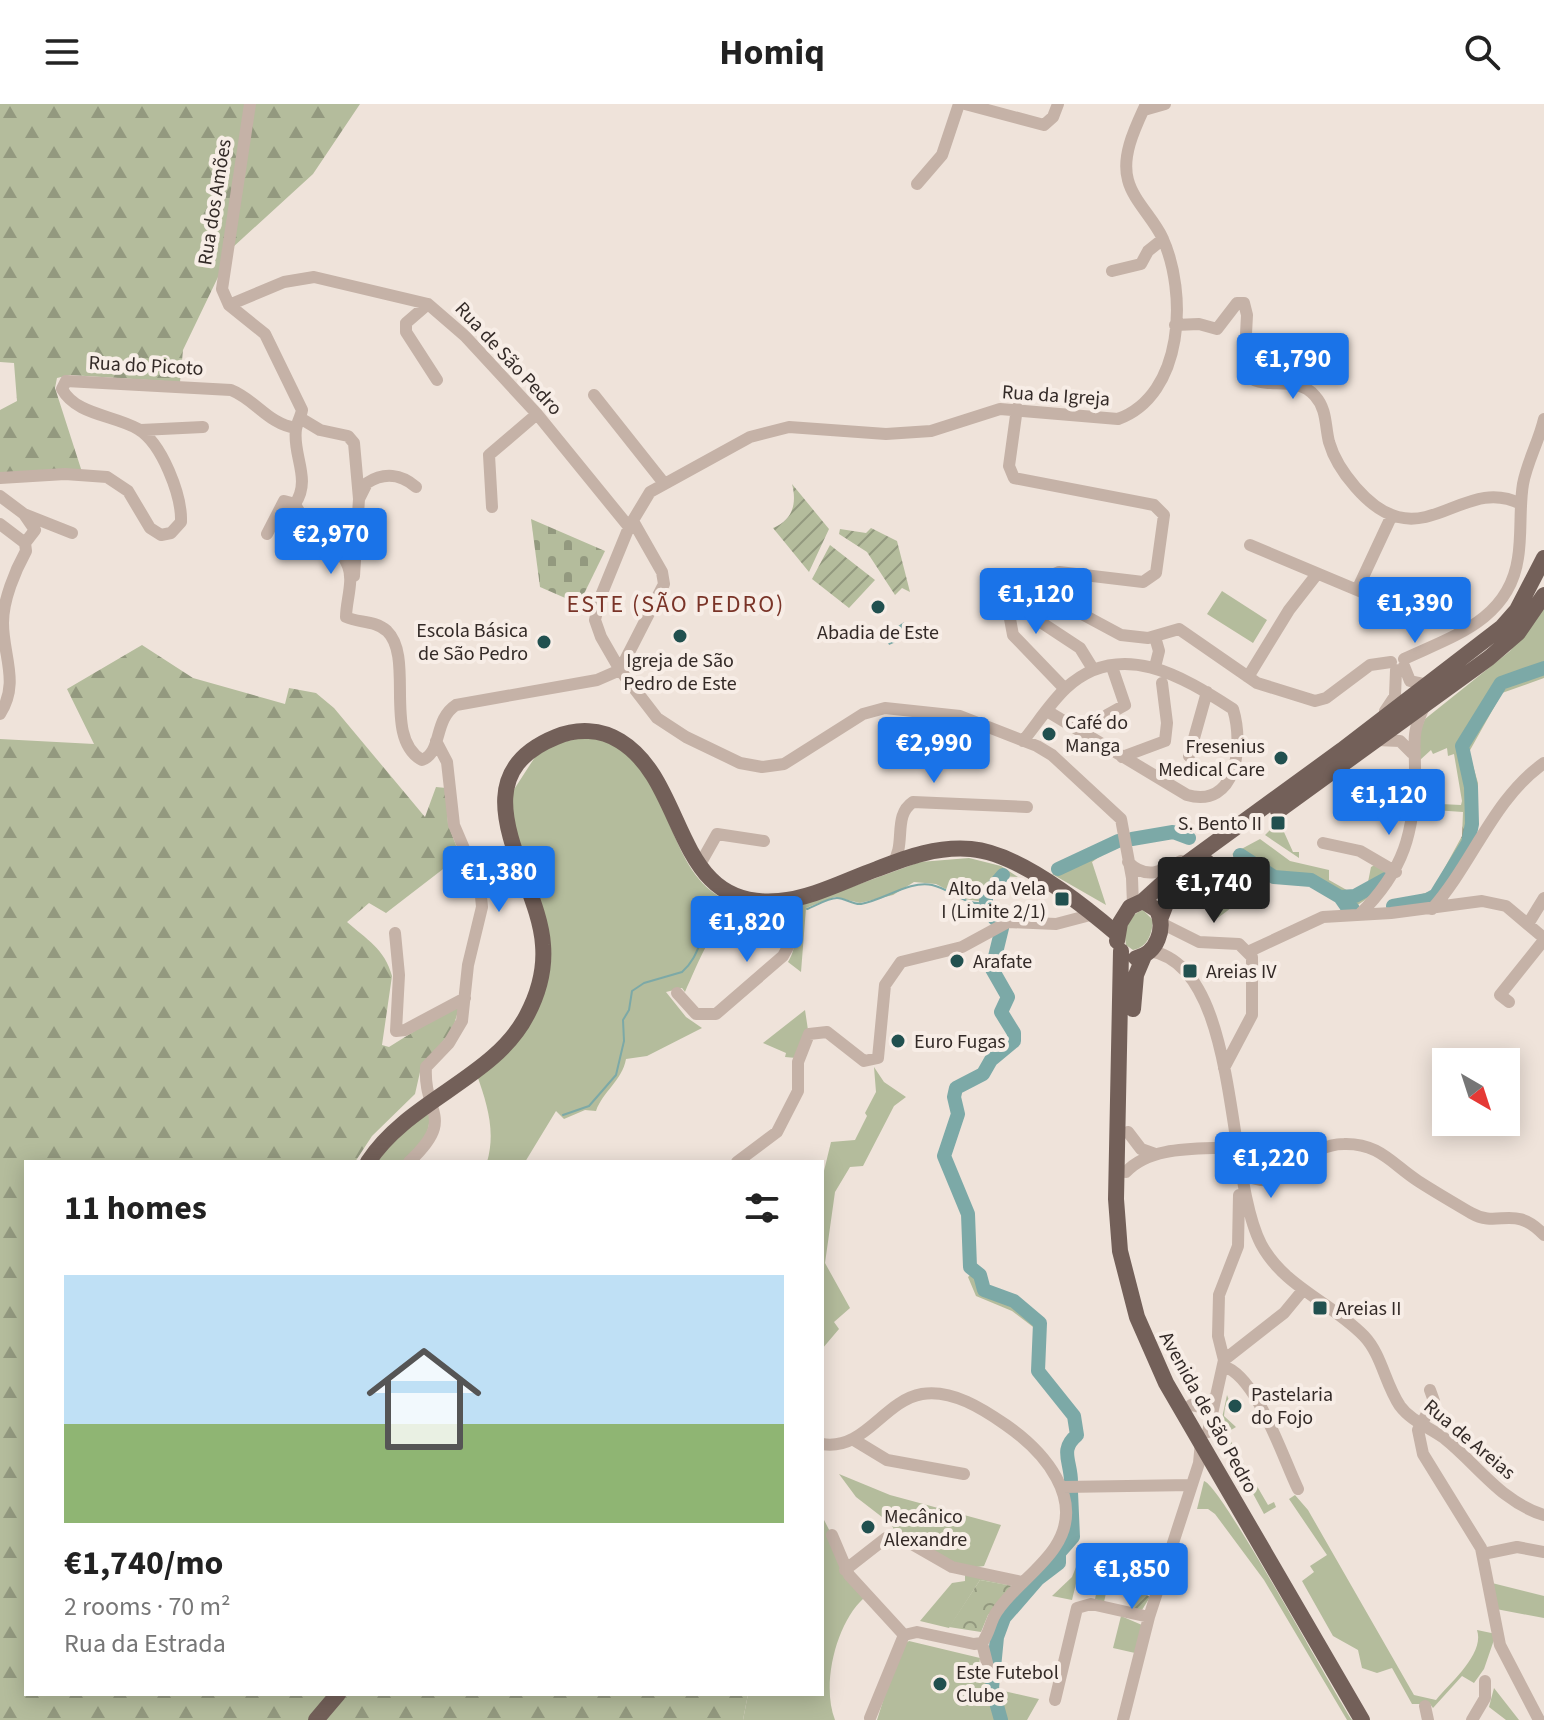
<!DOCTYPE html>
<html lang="en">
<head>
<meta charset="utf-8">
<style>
  :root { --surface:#fff; --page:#f2f2f2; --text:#222; --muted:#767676; --line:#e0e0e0; --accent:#1a73e8 }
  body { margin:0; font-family:"Source Sans 3",sans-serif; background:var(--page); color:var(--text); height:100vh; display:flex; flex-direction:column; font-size:30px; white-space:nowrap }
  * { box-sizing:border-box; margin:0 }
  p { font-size:26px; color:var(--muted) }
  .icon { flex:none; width:44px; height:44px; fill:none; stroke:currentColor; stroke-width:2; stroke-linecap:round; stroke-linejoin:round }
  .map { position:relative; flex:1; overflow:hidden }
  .side { position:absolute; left:24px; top:1056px; width:800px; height:536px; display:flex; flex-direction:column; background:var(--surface); border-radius:0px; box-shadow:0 4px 20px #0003 }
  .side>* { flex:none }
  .needle { width:52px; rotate:141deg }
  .controls { position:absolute; left:1432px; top:944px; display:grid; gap:16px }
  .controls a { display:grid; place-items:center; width:88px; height:88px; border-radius:0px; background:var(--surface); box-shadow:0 4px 20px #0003; font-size:40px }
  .price { position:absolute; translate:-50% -68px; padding:0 18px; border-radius:8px; background:var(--accent); color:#fff; font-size:26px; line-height:52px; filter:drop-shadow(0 2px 4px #0008) }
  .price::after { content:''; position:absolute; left:50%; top:48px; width:24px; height:18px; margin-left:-12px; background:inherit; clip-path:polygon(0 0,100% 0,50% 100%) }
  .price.active { background:#222; color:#fff }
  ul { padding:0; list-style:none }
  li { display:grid; align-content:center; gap:16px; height:424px; padding:0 40px }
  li+li { border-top:2px solid var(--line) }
  li span { display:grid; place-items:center; height:248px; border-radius:0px; color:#555 }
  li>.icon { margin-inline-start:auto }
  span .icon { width:144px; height:144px; fill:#fffc; stroke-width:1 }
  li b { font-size:34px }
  h2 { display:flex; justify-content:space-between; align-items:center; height:96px; padding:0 40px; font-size:34px }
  header { display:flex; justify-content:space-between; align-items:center; height:104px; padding:0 40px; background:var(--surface); font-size:36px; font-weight:700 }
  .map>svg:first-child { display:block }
  .grass { fill:#b4bc9c }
  .forest { fill:url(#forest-firs) }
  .cemetery { fill:url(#cemetery-stones) }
  .park { fill:url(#park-crowns) }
  .garden { fill:url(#garden-furrows) }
  .water { fill:#7ca9a7 }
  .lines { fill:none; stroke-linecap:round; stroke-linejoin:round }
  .stream { stroke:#7ca9a7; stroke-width:2 }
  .river { stroke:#7ca9a7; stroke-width:14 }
  .minor { stroke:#c5b2a7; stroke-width:12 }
  .major { stroke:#736059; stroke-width:16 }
  .poi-dot { fill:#21504f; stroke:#f7ede6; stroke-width:3 }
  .labels { text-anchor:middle; stroke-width:8; stroke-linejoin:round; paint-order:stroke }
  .street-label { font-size:20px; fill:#332a27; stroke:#f7ede6 }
  .poi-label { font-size:20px; fill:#332a27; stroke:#f7ede6; text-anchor:start }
  .quarter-label { font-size:24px; letter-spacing:2px; fill:#7a3428; stroke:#f7ede6 }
</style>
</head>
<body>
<header><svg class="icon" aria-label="menu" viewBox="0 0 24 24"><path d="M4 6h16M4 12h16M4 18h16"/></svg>Homiq<svg class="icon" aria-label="search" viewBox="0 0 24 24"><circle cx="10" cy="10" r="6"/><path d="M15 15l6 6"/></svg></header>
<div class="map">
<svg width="1544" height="1616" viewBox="0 0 1544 1616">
  <defs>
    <pattern id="forest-firs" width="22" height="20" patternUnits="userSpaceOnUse" patternTransform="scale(2)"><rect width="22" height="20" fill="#b4bc9c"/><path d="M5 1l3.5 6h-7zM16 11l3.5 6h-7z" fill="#93997f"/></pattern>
    <pattern id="cemetery-stones" width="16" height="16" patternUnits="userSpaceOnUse" patternTransform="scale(2)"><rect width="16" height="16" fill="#b4bc9c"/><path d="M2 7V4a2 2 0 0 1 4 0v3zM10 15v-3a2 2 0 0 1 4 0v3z" fill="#93997f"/></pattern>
    <pattern id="park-crowns" width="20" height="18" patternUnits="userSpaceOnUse" patternTransform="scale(2)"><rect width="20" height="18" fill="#b4bc9c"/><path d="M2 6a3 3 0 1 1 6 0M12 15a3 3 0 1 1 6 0" fill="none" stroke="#93997f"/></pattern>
    <pattern id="garden-furrows" width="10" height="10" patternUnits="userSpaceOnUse" patternTransform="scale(2)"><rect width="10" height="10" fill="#b4bc9c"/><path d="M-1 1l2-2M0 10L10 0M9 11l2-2" fill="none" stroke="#93997f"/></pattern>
  </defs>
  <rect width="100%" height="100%" fill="#efe3da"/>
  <path class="grass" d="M1222 487 1267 516 1253 539 1207 510Z
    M1544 504V561C1528 572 1510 568 1496 579L1460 642 1470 684 1468 697H1462L1454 650 1448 652 1447 644 1433 650 1431 646 1420 656 1416 637 1425 615 1510 547Z
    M1544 566V574L1502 589 1469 648 1478 679V694L1473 693 1463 646 1466 637 1503 579Z
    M588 632C604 637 619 641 631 654 686 713 669 807 778 806L786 813C710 814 714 825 685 888L682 884 666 888 686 913 702 924 647 952 626 955C622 977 603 987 596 1007L585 1006 564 1015 556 1007 525 1058H487C496 1027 487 1000 477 971L545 882 513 722V687L535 653 555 640Z
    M1279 717 1293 748H1299V754L1265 731Z
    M1260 735 1290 757 1329 766V776L1352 789 1367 783 1371 763 1380 758 1386 769C1381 786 1359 805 1341 806L1339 799 1308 779 1278 780 1232 750Z
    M1119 739 1092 758 1106 801 1052 770Z
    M969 754 1001 762 1018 773 997 772 987 785 984 798 965 795 936 780 914 778 893 791 860 799 835 793 806 804 801 868 788 858C800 840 792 819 802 801L920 758Z
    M1208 767 1239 798 1215 816 1200 796 1186 787Z
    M1143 806 1153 816C1152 830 1148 843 1133 846L1126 841C1123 826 1128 811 1143 806Z
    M805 906 808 926 796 954 785 953 786 949 763 939Z
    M874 963 884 978 906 993 894 1002 863 1062 850 1063 835 1088 825 1159 850 1204 834 1218 839 1225 822 1245V1075L831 1038 855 1036 867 1012 865 1009 876 988Z
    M429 1010C432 1031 417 1045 402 1058H375L411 1017Z
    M973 1168 978 1174 980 1186 1013 1199 1034 1214 1037 1226 1012 1207 976 1192 968 1173Z
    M1227 1291 1230 1299 1225 1303 1224 1312 1236 1323 1226 1329 1268 1401 1274 1398 1276 1403 1264 1410 1216 1321 1222 1314Z
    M839 1370 890 1391 1001 1421 984 1462C948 1470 929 1434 896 1429L891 1420 856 1393Z
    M1204 1377C1221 1381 1332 1586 1352 1616H1347L1264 1476 1215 1410 1208 1405H1197Z
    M1295 1391 1308 1406 1414 1591 1436 1596C1450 1579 1485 1550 1477 1526L1496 1530 1484 1565 1474 1579 1462 1572 1433 1604 1430 1600H1412L1392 1564 1377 1569 1362 1564 1358 1546 1333 1532 1302 1477 1314 1468 1310 1462 1327 1451 1289 1395Z
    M822 1412 864 1494C836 1519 821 1581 835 1616H743L748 1590H822Z
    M1078 1458 1081 1459 1072 1496 1052 1492 1072 1473Z
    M1102 1464 1111 1467 1104 1498 1095 1495Z
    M965 1470 1013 1482 980 1476 949 1524 920 1517 952 1479 965 1477Z
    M1488 1478 1544 1492V1514L1496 1505Z
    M1121 1512 1142 1521 1135 1549 1113 1544Z
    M909 1537 980 1554 979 1561 993 1564 990 1584 997 1616H877L900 1543Z
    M1494 1584 1519 1616H1506L1489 1603Z
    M995 1585 1039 1595 1027 1616H1003Z"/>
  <path class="forest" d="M0 0H360L313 70 232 144 183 246 180 278 70 271 57 274 55 284 82 368 0 371V306L17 297 14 259 0 258Z
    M142 541 193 574 285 600 289 584 316 589 334 604 425 713 436 683 446 684 448 720 460 752 386 809 369 799 347 818C366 835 385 845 392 872L382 941 389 943 453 903 459 904 453 924 420 968 415 990 372 1032 355 1058H26V1590H748L743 1616H0V635L94 640 67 585Z
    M1462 697H1468V729L1440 782 1429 793 1389 800 1432 787 1462 732 1463 708 1419 705 1420 699 1461 701Z"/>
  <path class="cemetery" d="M531 415 605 447 579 500 540 483Z"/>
  <path class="park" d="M980 1476 1013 1482 988 1511 981 1528 949 1523Z"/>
  <path class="garden" d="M792 380 829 425 809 468 773 424C793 416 797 399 792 380Z
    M871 424 897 437 910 488 902 484 895 491 867 448 839 430 840 425 866 429Z
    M830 441 875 476 849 504 812 475Z
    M1137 1480 1146 1482 1145 1490 1150 1493 1142 1506 1131 1504Z"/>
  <path class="water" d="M904 518 910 532 889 541 885 531Z"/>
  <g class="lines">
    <path class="stream" d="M807 805C815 802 828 794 837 794 845 794 853 801 861 800 884 796 910 776 932 781 951 785 964 802 985 799
      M563 1011 589 1002 616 971 624 937 623 916 629 906 632 887 644 879 682 868C709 844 693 813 740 813"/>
    <path class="river" d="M1132 735 1173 728 1189 734
      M1240 751 1274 773 1311 776 1340 793 1355 792 1386 775
      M1058 765 1118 737
      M1340 793 1347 803 1353 805
      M1393 802 1427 796 1436 791 1468 739 1472 720 1471 683 1462 642 1501 579 1544 564
      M995 815 986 803V791L1003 771
      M1002 824 992 865 1008 893 1001 908 1014 929V937L991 956 983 970 956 984 954 993 958 1010 944 1052 968 1110 970 1163 980 1171 984 1186 1014 1197 1040 1219 1038 1267 1074 1312 1077 1331C1059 1346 1071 1357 1071 1378
      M1001 1616 992 1584 997 1533 1004 1514 1038 1475 1059 1459V1449L1073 1433 1071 1388"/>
    <path class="minor" d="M250 0 222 185 229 201 265 230 302 306C301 312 297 319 296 325 292 351 312 375 295 400L284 397 267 430
      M965 0 1044 21 1053 13 1058 0
      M1144 6 1165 0
      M917 80 942 51 959 0
      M1112 167 1141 160 1148 147 1163 135
      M428 200 406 219V228L437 276
      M229 201 284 178 314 173 428 200 465 232 537 310 629 423
      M1175 221 1199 220 1217 225 1237 199H1244L1247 211 1244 268C1261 290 1295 268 1315 292 1327 305 1325 322 1329 338 1337 366 1369 406 1398 413 1441 424 1474 376 1521 400
      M594 291 663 378
      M1017 304 1009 362 1014 374 1154 401 1164 411 1156 469 1143 478 1059 468C1041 474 1031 493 1033 513L1080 544 1093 565
      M300 314 320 326 348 332 354 339 359 395 354 472
      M141 326 203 323
      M0 374 65 370 107 373 128 387 150 424 161 431 171 429 181 418C182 392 162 339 138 325 114 311 76 311 62 285L66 277 231 286C256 296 268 320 296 324
      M0 392 24 410 35 426 25 439 26 447C15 467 3 496 3 519 3 552 20 579 0 610
      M359 395 367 379C384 368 401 370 416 383
      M295 400C306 425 338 436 348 462 354 477 346 497 346 513 358 519 375 516 387 527 415 554 382 634 422 656 443 648 433 616 456 601L597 576 620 566 664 480 662 468 633 417
      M492 403 489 351 537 310
      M24 410 72 429
      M0 420 25 439
      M1250 441 1357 486 1392 411
      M1021 475 1010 515 1013 531 1065 585
      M1357 486 1393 501 1442 486
      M1054 495 1121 531 1148 534 1179 525 1257 579 1315 597 1326 594 1370 561 1391 558
      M1404 555C1453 532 1509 516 1518 454 1522 430 1519 404 1523 380 1527 358 1539 337 1544 315
      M1404 562 1410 577 1429 581
      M1155 563 1159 547 1155 533
      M1248 573 1289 506 1317 470
      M1385 607 1395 592 1396 566
      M1107 611 1125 601 1112 563
      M1377 636 1400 637 1412 649
      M1023 637C1037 620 1050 599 1066 584 1120 534 1182 572 1233 605 1244 641 1237 705 1187 691L1047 607
      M1189 652 1207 588
      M1122 653 1165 637 1167 619 1162 579
      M1323 739 1360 747 1396 768
      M1128 758C1146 776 1161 768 1181 757
      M892 760C907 741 892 712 913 698L1027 703
      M699 762 717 730 764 737
      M1133 801 1132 774 1121 715 1052 651 1037 642 960 612 885 604 863 610 784 660 762 663 740 659 686 633 657 614 620 566 601 533 595 516 600 494 629 423 650 388 750 333 789 323 886 330 931 327 1000 305 1118 315C1184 291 1188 189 1162 133 1153 114 1133 96 1128 76 1121 51 1136 22 1146 0
      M1432 805C1473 759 1493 695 1544 659
      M1359 811C1404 767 1415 728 1415 666 1415 637 1411 629 1425 601
      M1161 819 1199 838 1239 840 1252 853V911L1224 964
      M1528 820 1544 794
      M395 829 399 871 396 927 405 926 465 894
      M1150 847C1241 862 1225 1071 1261 1140 1284 1183 1331 1198 1364 1232 1382 1251 1385 1280 1400 1302 1411 1317 1429 1323 1444 1334 1478 1361 1501 1398 1544 1411
      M1250 847 1323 813 1391 809 1482 797 1506 802 1544 834
      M677 889 696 910H716L783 852 789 841 791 795
      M1509 898 1500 891 1544 836
      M1128 1028 1141 1045 1155 1050
      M409 1058C457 1013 423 1010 426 963L449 939 462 917 468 861 482 803 480 782 454 721 447 658 436 637
      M737 1058 777 1028 798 987V958L809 930 827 928 864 957 878 954 885 881 901 858 962 843 1008 818 1056 820 1094 810
      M1126 1068C1152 1040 1202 1046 1237 1043
      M1240 1069C1295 1096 1297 1040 1344 1040 1379 1039 1392 1060 1418 1077 1435 1088 1454 1099 1471 1109 1499 1125 1514 1099 1544 1131
      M1224 1256 1218 1232 1219 1191 1238 1142 1239 1091
      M1223 1262C1257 1272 1282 1352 1298 1385
      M1430 1286 1434 1297 1418 1326 1423 1350 1481 1444 1500 1541 1539 1616
      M1191 1301 1204 1304 1214 1294
      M1208 1328 1224 1256 1284 1209 1303 1186
      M854 1336 887 1356 964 1370
      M822 1340C865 1347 883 1297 922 1290 952 1285 983 1305 1006 1321 1043 1347 1087 1395 1055 1443 1040 1466 1014 1483 998 1506 990 1516 990 1529 982 1539L974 1540 917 1528 904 1531
      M1063 1383 1192 1381
      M832 1431 849 1471 904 1531
      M1483 1450 1517 1443 1544 1448
      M845 1466 886 1434 898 1432 952 1463 1022 1478
      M982 1539 988 1563
      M1055 1596 1077 1504 1091 1500 1149 1513
      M1425 1602 1428 1616
      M870 1614 904 1531
      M1123 1616 1149 1513 1199 1359 1201 1338
      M1472 1616 1485 1594V1577"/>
    <path class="major" d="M1278 707 1489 554 1518 529 1544 491
      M1161 813 1171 787 1207 758
      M1117 837 1120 819 1130 803 1143 797 1176 767 1342 646 1502 523 1517 506 1544 454
      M1121 847 1116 1095 1120 1147 1137 1213 1166 1279 1362 1616
      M1136 854C1157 850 1166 824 1157 806L1143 797
      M1133 905 1136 871 1144 852
      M368 1058C408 996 495 974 527 911 538 890 545 865 543 841 539 772 452 675 556 633 577 624 601 625 620 637 689 679 672 807 779 797 813 794 846 776 877 765 908 753 938 742 971 745 1018 749 1082 800 1117 830
      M316 1616 338 1590"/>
  </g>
  <g class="poi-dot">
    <circle cx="878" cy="503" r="8"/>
    <circle cx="680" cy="532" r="8"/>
    <circle cx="544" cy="538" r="8"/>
    <circle cx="1049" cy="630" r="8"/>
    <circle cx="1281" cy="654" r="8"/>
    <rect x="1270" y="711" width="16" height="16" rx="4"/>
    <rect x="1054" y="787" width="16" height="16" rx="4"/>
    <circle cx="957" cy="857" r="8"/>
    <rect x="1182" y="859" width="16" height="16" rx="4"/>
    <circle cx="898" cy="937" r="8"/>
    <rect x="1312" y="1196" width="16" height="16" rx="4"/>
    <circle cx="1235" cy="1302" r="8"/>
    <circle cx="868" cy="1423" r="8"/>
    <circle cx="940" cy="1580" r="8"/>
  </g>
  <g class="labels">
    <g class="street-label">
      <text transform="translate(214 98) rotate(-81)" y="7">Rua dos Amões</text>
      <text transform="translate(509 254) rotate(47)" y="7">Rua de São Pedro</text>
      <text transform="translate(146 261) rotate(3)" y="7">Rua do Picoto</text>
      <text transform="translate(1056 291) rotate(4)" y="7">Rua da Igreja</text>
      <text transform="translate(1209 1308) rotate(61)" y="7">Avenida de São Pedro</text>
      <text transform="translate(1470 1335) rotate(40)" y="7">Rua de Areias</text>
    </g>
    <g class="poi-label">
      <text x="528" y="533" text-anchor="end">Escola Básica<tspan x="528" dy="23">de São Pedro</tspan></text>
      <text x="878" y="535" text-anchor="middle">Abadia de Este</text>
      <text x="680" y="563" text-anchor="middle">Igreja de São<tspan x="680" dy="23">Pedro de Este</tspan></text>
      <text x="1065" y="625">Café do<tspan x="1065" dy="23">Manga</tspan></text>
      <text x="1265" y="649" text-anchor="end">Fresenius<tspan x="1265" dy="23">Medical Care</tspan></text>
      <text x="1262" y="726" text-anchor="end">S. Bento II</text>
      <text x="1046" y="791" text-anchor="end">Alto da Vela<tspan x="1046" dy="23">I (Limite 2/1)</tspan></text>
      <text x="973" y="864">Arafate</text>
      <text x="1206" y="874">Areias IV</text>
      <text x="914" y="944">Euro Fugas</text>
      <text x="1336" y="1211">Areias II</text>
      <text x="1251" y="1297">Pastelaria<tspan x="1251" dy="23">do Fojo</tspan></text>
      <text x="884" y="1419">Mecânico<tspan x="884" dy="23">Alexandre</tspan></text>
      <text x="956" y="1575">Este Futebol<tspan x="956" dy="23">Clube</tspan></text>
    </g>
    <g class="quarter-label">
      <text x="676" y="508">ESTE (SÃO PEDRO)</text>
    </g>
  </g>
</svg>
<div class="controls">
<a><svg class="needle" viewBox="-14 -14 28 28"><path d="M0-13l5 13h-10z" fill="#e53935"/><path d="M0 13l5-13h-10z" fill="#767676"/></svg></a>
</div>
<b class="price" style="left:1293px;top:297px">€1,790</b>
<b class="price" style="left:331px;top:472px">€2,970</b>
<b class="price" style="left:1036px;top:532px">€1,120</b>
<b class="price" style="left:1415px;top:541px">€1,390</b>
<b class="price" style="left:934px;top:681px">€2,990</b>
<b class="price" style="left:1389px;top:733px">€1,120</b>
<b class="price" style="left:499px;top:810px">€1,380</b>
<b class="price active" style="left:1214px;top:821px">€1,740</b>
<b class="price" style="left:747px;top:860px">€1,820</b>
<b class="price" style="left:1271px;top:1096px">€1,220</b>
<b class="price" style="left:1132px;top:1507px">€1,850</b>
<section class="side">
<h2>11 homes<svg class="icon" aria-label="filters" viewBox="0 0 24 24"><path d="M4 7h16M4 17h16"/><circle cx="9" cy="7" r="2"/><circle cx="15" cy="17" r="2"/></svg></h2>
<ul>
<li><span style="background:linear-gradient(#bfe0f5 60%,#8fb573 0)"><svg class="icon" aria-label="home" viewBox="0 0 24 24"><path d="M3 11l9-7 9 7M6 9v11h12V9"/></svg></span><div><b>€1,740/mo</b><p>2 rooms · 70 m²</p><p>Rua da Estrada</p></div></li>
</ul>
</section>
</div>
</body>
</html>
